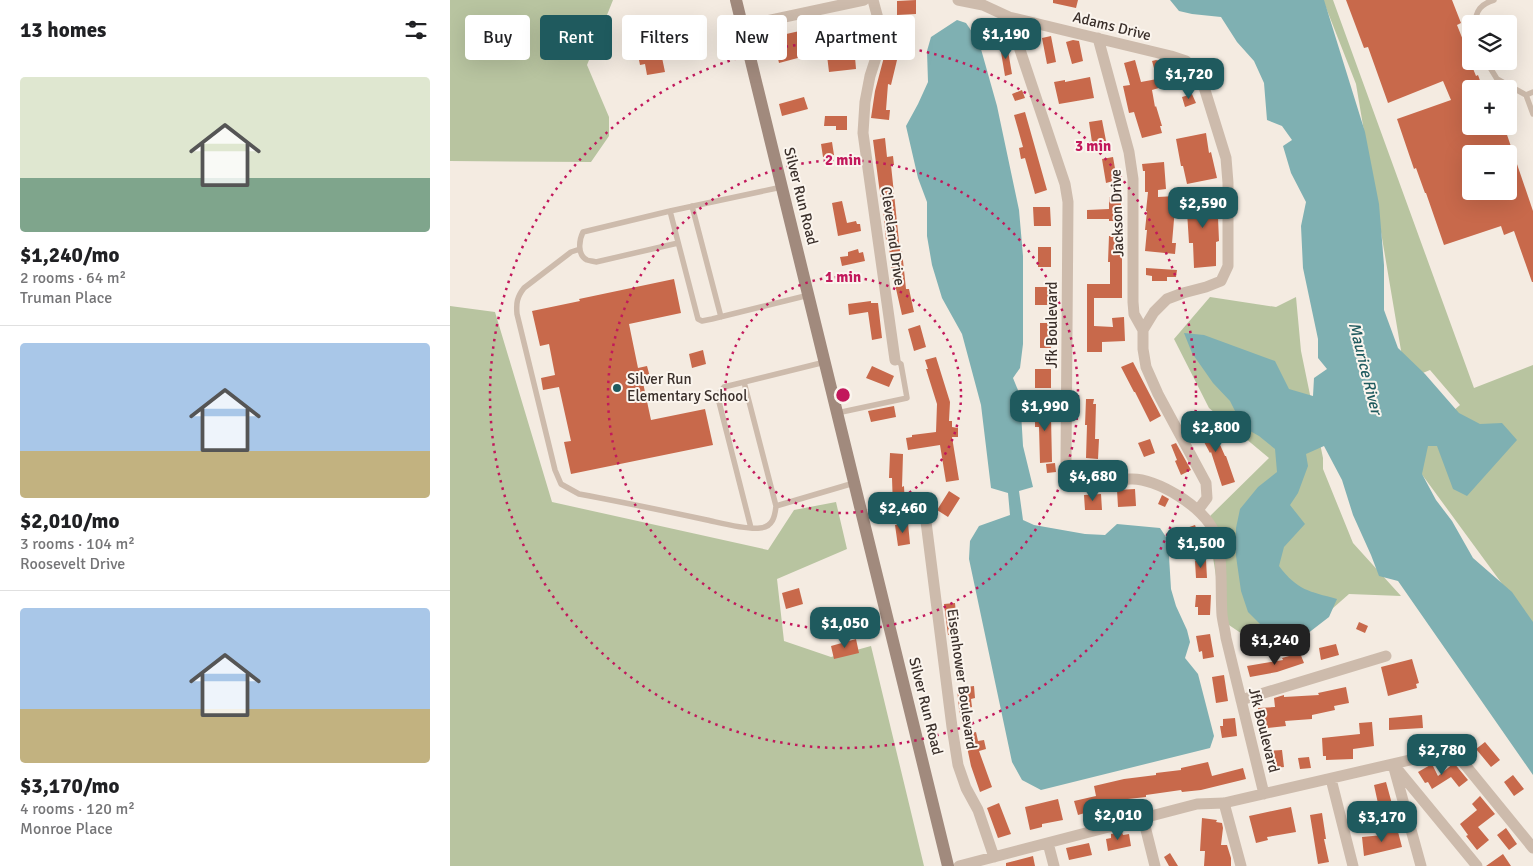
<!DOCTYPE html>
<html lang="en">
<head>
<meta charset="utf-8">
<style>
  :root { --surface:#fff; --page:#f2f2f2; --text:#202124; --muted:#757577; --line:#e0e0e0; --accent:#1f5a5e }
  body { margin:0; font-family:Signika,sans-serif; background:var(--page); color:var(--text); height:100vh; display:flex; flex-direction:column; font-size:19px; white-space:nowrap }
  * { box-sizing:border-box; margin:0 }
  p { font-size:16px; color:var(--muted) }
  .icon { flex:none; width:28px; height:28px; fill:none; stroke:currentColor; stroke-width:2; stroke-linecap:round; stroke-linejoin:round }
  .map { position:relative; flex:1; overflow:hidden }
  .sheet { display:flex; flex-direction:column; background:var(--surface); width:450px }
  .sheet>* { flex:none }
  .top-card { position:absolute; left:15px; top:15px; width:475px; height:45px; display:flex; gap:10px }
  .controls { position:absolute; left:1012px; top:15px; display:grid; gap:10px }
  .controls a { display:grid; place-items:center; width:55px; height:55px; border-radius:5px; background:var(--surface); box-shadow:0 5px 20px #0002; font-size:25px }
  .price { position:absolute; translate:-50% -42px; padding:0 11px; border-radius:10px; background:var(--accent); color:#fff; font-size:16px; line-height:32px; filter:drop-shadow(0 1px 2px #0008) }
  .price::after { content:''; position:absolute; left:50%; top:30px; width:15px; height:11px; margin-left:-8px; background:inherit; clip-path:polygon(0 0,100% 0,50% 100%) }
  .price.on { background:#222; color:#fff }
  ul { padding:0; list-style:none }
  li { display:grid; align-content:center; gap:10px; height:265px; padding:0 20px }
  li+li { border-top:1px solid var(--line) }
  li span { display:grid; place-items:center; height:155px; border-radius:5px; color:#555 }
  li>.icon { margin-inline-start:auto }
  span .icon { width:90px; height:90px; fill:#fffc; stroke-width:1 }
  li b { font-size:21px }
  h2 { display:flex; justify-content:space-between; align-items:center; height:60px; padding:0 20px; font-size:21px }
  .chip { padding:0 18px; border-radius:5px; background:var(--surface); box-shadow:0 5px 20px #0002; font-size:18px; line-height:45px }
  .chip.on { background:var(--accent); color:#fff }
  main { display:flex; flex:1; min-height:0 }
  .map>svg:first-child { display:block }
  .green { fill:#b8c4a0 }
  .water { fill:#7fb0b2 }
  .building { fill:#c8694b; fill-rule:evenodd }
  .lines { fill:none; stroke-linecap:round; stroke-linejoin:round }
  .service { stroke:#cdbbac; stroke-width:5.5 }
  .minor { stroke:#cdbbac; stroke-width:11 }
  .secondary { stroke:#a18a7d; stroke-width:12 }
  .ring { fill:none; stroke:#c2185b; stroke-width:2.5; stroke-dasharray:2.5 5 }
  .poi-dot { fill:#1f5a5e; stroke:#fbf5ee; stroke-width:2 }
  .labels { text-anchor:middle; stroke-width:4; stroke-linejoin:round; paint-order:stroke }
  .street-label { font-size:15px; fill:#3b302b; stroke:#fbf5ee }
  .poi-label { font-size:15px; fill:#3b302b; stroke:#fbf5ee; text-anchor:start }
  .water-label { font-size:16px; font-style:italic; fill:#1f5a5e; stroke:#fbf5ee }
  .centre { fill:#c2185b; stroke:#fbf5ee; stroke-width:2.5 }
  .ring-label { font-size:15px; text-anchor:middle; font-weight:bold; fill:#c2185b; stroke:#fbf5ee; stroke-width:4; stroke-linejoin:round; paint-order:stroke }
</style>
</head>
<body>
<main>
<section class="sheet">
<h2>13 homes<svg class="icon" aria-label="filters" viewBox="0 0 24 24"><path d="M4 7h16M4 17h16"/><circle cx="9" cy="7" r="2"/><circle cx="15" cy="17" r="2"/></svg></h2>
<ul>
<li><span style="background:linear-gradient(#dfe7d0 65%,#7fa58c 0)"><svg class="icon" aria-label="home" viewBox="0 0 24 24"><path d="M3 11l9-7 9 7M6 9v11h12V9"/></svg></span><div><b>$1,240/mo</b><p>2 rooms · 64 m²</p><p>Truman Place</p></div></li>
<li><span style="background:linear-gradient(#a9c7e8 70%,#c2b280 0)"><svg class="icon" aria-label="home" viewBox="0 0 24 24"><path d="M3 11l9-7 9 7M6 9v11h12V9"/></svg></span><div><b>$2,010/mo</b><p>3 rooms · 104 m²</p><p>Roosevelt Drive</p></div></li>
<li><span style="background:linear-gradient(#a9c7e8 65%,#c2b280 0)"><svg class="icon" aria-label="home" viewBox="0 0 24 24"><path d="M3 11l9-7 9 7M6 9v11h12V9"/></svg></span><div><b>$3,170/mo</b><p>4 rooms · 120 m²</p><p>Monroe Place</p></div></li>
</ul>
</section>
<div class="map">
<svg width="1083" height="866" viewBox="0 0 1083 866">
  <rect width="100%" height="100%" fill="#f4ebe1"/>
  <path class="green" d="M0 0H163L137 65 159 117V136L141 162 0 161Z
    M873 0H883L1024 388 1083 365V626L965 465 968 441 1010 405 980 370 956 380 906 84Z
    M760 297 826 307 846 297 851 351 873 458V469L903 543 951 596 899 594 841 645 810 646 773 621 757 519 819 458 759 408 724 339Z
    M0 306 45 312 102 502 318 550 344 510 386 502 397 549 327 579 334 641 381 657 421 646 474 866H0Z"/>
  <path class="water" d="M720 0H874L915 132 929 204 934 265V310L948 348 975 374 1009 413 1030 424 1052 423 1067 440 1017 496 1003 489 987 446H978L972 474 986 500 1002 521 1023 558 1062 592 1083 622V775L948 581 929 576 921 555 903 515 892 480 874 446 856 454 858 466 848 493 840 505 855 524 834 547 829 566C848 591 859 591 887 599L879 617 857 634 835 639 816 630 798 612 791 591 786 556V528L790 509 808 487 827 472 825 449 809 436 793 427 780 401 763 383 742 353 734 333 754 335 825 361 839 389 863 396 864 378 877 369 868 358V339L853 268 851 226 856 202 841 173 833 146 842 140 832 126 817 120 814 83 804 61 787 42 771 17 742 14 729 11Z
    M507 20 516 23 529 42 547 106 569 210 573 256V344L570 368 563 378 570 395 573 446 583 487 569 491 573 520 584 525 635 534 655 535 667 524 710 528 718 540 721 589 726 606 737 630 740 642 735 658 748 674 764 736 760 748 591 790 572 780 562 762 519 559 520 541 529 526 560 515 558 493 541 488 531 405 512 334 492 298 482 265 477 236V202L468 178 456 126 468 104 478 82 477 51 481 37Z"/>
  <path class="building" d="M466 0V14L447 15V1Z
    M603 0H628L626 8 603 3Z
    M896 0H1002L1011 23 1007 25 1013 40 1012 41 1026 76 1028 75 1033 89H1021V126H1054L1083 211V282H1082L1064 231 1054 235 1051 226 994 245 976 193H975L966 168 964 169 947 119 1001 100 993 81 938 103 918 47 914 48ZM1021 154H1059V191H1021Z
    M406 17 410 36 399 38 394 20Z
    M380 23 387 59 405 57 406 69 379 72 376 47H373L369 25Z
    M354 30 359 55 329 63 323 37Z
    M601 36 606 62 597 64 592 38Z
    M623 40 629 41 633 61 622 64 616 42Z
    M557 45 562 74 555 76 550 46Z
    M210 48 215 72 197 75 195 64 190 65 188 55 196 54V50Z
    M434 57 447 60 441 85 438 84 436 110H440L439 120 421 118 425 91Z
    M685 60 691 82 707 79 702 61 706 60 724 65 729 82 702 90 705 107 706 106 712 126H710L712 133 692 138 684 112 679 113 673 86 680 85 674 63Z
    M640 77 644 98 609 104 604 82 615 80V82Z
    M572 90 575 98 565 101 562 94Z
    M742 94 746 103 735 107 732 97Z
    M354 97 358 109 332 116 329 104Z
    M575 112 597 190 585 194 575 158 571 159 569 148 573 147 564 115Z
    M375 116H397V130H386V126H374Z
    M652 120 657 146 643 149 639 122Z
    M756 133 759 153 761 152 767 178 737 184 733 166H731L726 139Z
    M435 138 437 157 443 156 444 165H441L450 251H452L456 289H459L464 312 452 315 444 280H443L438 240H436L432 198H431L429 186 423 140Z
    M382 142 384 155 373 157 371 144Z
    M663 157 667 180 656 183 652 159Z
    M714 162 716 189 708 190V197L726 196 722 243H726L725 254 695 251 697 230H695L697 211H696L698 192H695V171H693L692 164Z
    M767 194 769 241 766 242V266L744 268 743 243H739L736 196Z
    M659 197H671V221H659V219H637V210L659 209Z
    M392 201 397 223 406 221 407 224H410L411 231 388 236 382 203Z
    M583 207H600L601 226H584Z
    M659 236H672V298H644V326L663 327 662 318 674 317 675 341 652 342V352H637V284H660V262H658Z
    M588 247H601V267H588Z
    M408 249 409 253 413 252 415 261 392 266 390 257 398 256V252Z
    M696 268 727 270 726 277H717V281H702V276L696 275Z
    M224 279 231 313 179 324 188 368 197 366 200 377 192 378 201 420 255 409 263 445 121 474 114 442 121 441 109 387 93 390 91 378 105 375 99 344 90 346 82 311 130 301 129 299Z
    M585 287H601V305H585Z
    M421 301V303H428L432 338 422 340 418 312 399 315 398 304Z
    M590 323H602L601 348H590Z
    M470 325 476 347 464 351 458 329Z
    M253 350 256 364 242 368 239 354Z
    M486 357 500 402 499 421H502V427L508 428V437H502L509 480 496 482 490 445 458 450 456 438 462 437V435L486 432 487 404 476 369H478L475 360Z
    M683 362 711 416 700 422 685 392H684L671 367Z
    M422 366 444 376 439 387 416 378Z
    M585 369H601V388H585Z
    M636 399H644L643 404H646L645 439H649L648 459 636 458 637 425H635Z
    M590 404H601V410H604V418H601L602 462 590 463 589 427H585V413H590Z
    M444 406 446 417 421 422 418 411Z
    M760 422 775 456H776L785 482 772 486 761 452 760 453 754 442 753 443 746 428Z
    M700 439 705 453 694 457 688 443Z
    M726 443 741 470 731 475 725 461 727 460 721 445Z
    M440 453 453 454 452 487 454 486 455 507 443 508 442 478H439Z
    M605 463 606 472 597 473 596 464Z
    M685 489 686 506 668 507 667 490Z
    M499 491 510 498 498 517 487 510Z
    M651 494 652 510H635L634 495Z
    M712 495 719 499 715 507 708 504Z
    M458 523 460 544 448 546 445 525Z
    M745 525 751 542 737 547 731 530Z
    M756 560 757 578H746L745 561Z
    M349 588 353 604 336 609 332 593Z
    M746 595H761L760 615H748V607H745Z
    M505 603 508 634 498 635 494 604Z
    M909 622 918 626 915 633 906 629Z
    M760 634 764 657 753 659 752 651 749 652 746 636Z
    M406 639 409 653 384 659 381 646Z
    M886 644 889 655 871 660 869 648Z
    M850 653 854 663 827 672 800 677 797 666 833 660 832 658Z
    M962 659 969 683 966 684 967 688 938 696 931 667Z
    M774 675 778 701 766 703 762 677Z
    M524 686 525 698 521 699 522 707 519 708 522 733 526 732 528 741 534 740 536 749 529 751 542 787 530 792 521 766 509 709 507 688Z
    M896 687 899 703 884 706 885 710 862 715V719L835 721 836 726 810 729 808 708 825 707 824 698 834 695V697L869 695 868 693Z
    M972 715 973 728 939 730V718Z
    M785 718 787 736 772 738 770 726H773V719Z
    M922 722 924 746 903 749V759L876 760V756H873L872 738 910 734 909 723Z
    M1035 742 1050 760 1041 767 1026 749Z
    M832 750 834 767 819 769 817 751Z
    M859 757 861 768 850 769 848 758Z
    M758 762 762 776 793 768 796 779 751 790 732 792 731 790 696 795V797L678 799 679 800 628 815 624 801 646 796 644 786 674 779 706 775V773L731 770V768Z
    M1004 763 1018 780 1009 787 1001 777 982 789 978 782 975 783 968 772 982 764 988 776Z
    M1063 775 1074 789 1064 796 1054 782Z
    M936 782 942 804 929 808 924 785Z
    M1030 796 1045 814 1028 827 1039 840 1027 850 1016 836 1018 835 1010 824 1027 810 1022 804Z
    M608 799 613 820 592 824V827L580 830 575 807Z
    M549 803 561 834 548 838 537 808Z
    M841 807 846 832 817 837 818 840 806 843 799 816Z
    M872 813 876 839H874L879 862 868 864 860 815Z
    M752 818 767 820 766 822 772 823 773 828 771 845H777L781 858V866H754L755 851H750Z
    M947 828 952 847 914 856 912 837 933 835V832Z
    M1056 828 1067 844 1059 850 1047 835Z
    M672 832 673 835 679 834 681 846 658 851 656 839 661 838V834Z
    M639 843 642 855 619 860 616 848Z
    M720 853 728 866H719L714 857Z
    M1053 854 1061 866H1036Z
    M583 856 585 866H556V863Z"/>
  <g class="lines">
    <path class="service" d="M1025 24C1026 10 1031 4 1044 0
      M1036 61 1047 79 1076 95
      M1083 92 1076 95 1083 114
      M242 206 271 317
      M220 211 248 319 252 321 262 319 359 295
      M228 243 146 262C143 261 140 261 137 260 127 255 129 240 133 232L220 211 332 187
      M130 249 121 252 74 288C67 297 66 303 67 314L105 470 111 484 129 494C172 502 215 511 257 520 271 523 297 530 310 528 323 527 325 516 326 506L294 382
      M387 413 457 398 451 364 445 360
      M326 506 404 483
      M301 528 268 398 270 392 274 387 375 362"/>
    <path class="minor" d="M423 0 430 26 431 42 420 76 415 102 413 133 445 360
      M508 0 533 5 559 17 721 56 736 61 750 74 776 158 778 183V266L771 281 756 287 733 293 717 299 704 312 693 330V349L696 367 708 394 756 483 757 498 748 510
      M559 17 615 184 618 202 616 461C618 471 620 482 631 485 647 489 665 480 680 479 706 477 755 508 764 532 774 559 770 587 772 615 773 623 775 630 776 638L814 794
      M293 26 414 0
      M648 38 679 152 683 179V302L684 314 693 330
      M473 498 502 727 508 765 516 788 528 810 544 857
      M791 700 936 656
      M943 764 1027 866
      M944 768 971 866
      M881 779 903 866
      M774 803 791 866
      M693 818 705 866
      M598 843 604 866
      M509 866 747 804 774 803 1003 750 1083 848"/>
    <path class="secondary" d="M286 0 498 866"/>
  </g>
  <g class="ring">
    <circle cx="393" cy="395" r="118"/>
    <circle cx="393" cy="395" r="235"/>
    <circle cx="393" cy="395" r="353"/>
  </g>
  <circle class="poi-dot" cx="167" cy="388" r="5"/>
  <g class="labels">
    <g class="street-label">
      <text transform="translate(662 26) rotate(14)" y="5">Adams Drive</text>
      <text transform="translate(351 196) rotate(76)" y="5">Silver Run Road</text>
      <text transform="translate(667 213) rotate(-92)" y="5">Jackson Drive</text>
      <text transform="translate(443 236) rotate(82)" y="5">Cleveland Drive</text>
      <text transform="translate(602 325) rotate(-90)" y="5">Jfk Boulevard</text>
      <text transform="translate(512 679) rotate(82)" y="5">Eisenhower Boulevard</text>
      <text transform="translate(476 706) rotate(76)" y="5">Silver Run Road</text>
      <text transform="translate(814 730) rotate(76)" y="5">Jfk Boulevard</text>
    </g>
    <g class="poi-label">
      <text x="177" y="384">Silver Run<tspan x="177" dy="17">Elementary School</tspan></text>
    </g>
    <g class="water-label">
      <text transform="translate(916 368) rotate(76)" y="6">Maurice River</text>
    </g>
  </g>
  <circle cx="393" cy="395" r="8" class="centre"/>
  <g class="ring-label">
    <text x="643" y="151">3 min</text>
    <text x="393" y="165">2 min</text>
    <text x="393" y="282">1 min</text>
  </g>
</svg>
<div class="controls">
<a><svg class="icon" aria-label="layers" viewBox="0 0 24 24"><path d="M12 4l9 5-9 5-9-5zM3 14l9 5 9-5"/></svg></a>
<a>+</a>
<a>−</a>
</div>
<b class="price" style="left:556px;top:60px">$1,190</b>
<b class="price" style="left:739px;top:100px">$1,720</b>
<b class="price" style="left:753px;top:229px">$2,590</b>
<b class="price" style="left:595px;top:432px">$1,990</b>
<b class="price" style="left:766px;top:453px">$2,800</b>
<b class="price" style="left:643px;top:502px">$4,680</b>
<b class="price" style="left:453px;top:534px">$2,460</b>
<b class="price" style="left:751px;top:569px">$1,500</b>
<b class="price" style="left:395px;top:649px">$1,050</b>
<b class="price on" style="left:825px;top:666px">$1,240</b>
<b class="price" style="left:992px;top:776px">$2,780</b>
<b class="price" style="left:668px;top:841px">$2,010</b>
<b class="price" style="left:932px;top:843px">$3,170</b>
<div class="top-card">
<a class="chip">Buy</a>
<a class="chip on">Rent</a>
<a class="chip">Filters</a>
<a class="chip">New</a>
<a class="chip">Apartment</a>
</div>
</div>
</main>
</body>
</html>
